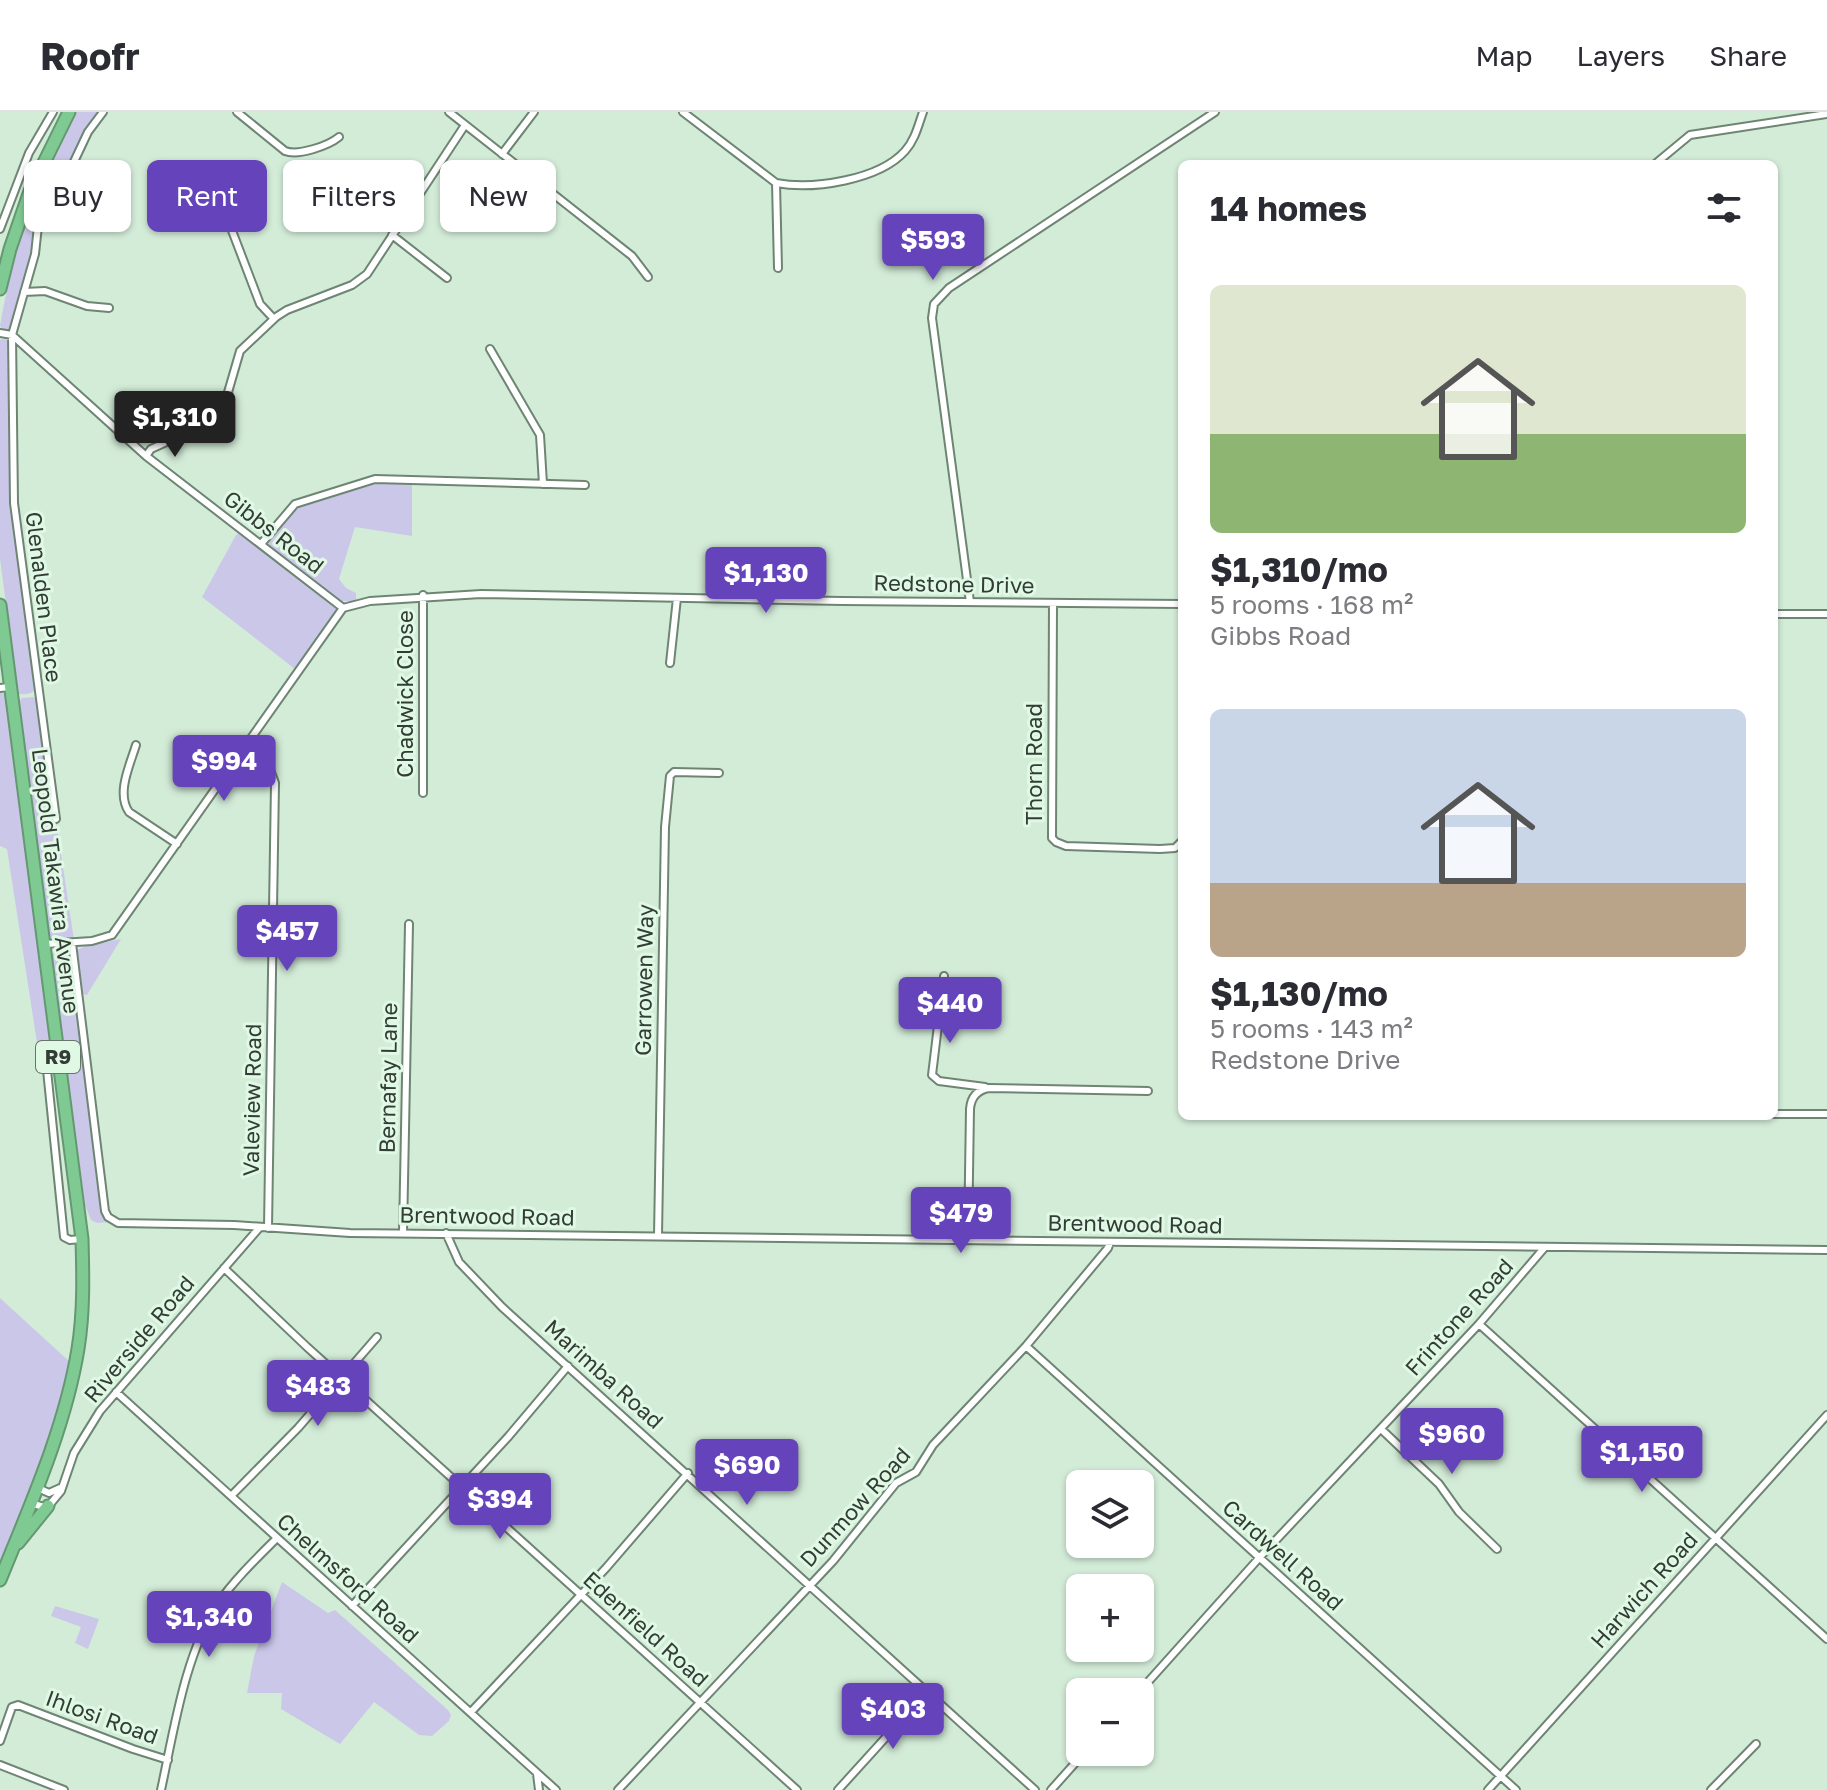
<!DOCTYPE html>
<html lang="en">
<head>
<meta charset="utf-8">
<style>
  :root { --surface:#fff; --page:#f7f7f7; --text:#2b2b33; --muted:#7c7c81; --line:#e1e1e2; --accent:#6443bb }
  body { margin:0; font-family:"Golos Text",sans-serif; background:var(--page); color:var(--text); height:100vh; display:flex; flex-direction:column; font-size:30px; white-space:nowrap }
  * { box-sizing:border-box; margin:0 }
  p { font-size:26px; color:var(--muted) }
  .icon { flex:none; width:44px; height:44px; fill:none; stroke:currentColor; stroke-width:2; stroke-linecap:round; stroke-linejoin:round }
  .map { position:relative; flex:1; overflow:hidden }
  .details { position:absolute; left:1178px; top:48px; width:600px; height:960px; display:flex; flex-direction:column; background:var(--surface); border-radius:12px; box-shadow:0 2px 6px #0004 }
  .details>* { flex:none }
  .top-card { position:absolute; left:24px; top:48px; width:760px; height:72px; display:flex; gap:16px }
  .buttons { position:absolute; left:1066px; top:1358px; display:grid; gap:16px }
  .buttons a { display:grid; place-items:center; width:88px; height:88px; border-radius:12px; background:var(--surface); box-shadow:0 2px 6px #0004; font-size:40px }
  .price { position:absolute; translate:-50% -68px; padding:0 18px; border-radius:8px; background:var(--accent); color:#fff; font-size:26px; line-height:52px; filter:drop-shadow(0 2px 4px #0008) }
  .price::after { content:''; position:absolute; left:50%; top:48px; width:24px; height:18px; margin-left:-12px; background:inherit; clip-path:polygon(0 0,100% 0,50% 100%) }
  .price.on { background:#222; color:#fff }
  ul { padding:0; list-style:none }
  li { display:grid; align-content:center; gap:16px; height:424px; padding:0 32px }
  li span { display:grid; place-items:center; height:248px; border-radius:12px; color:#555 }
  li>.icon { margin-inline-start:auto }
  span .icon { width:144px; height:144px; fill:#fffc; stroke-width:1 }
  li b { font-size:34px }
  h2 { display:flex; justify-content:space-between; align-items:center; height:96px; padding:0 32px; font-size:34px }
  .tag { padding:0 28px; border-radius:12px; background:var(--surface); box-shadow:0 2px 6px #0004; font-size:28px; line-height:72px }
  .tag.on { background:var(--accent); color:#fff }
  header { display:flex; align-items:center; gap:48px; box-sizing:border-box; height:112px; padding:0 40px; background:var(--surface); border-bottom:2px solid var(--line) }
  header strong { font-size:38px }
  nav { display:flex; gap:44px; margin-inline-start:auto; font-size:28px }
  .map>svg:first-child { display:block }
  .green { fill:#cbc7e9 }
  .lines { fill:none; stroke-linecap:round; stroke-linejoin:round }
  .street-casing { stroke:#6e8573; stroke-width:10 }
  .highway-casing { stroke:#649871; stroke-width:15 }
  .street { stroke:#fff; stroke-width:6 }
  .highway { stroke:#7fca92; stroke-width:11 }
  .labels { text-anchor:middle; stroke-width:6; stroke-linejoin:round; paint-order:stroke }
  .shield { fill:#e0f9e5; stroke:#67756a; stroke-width:2 }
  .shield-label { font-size:20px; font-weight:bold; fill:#333c35 }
  .street-label { font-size:22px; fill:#333c35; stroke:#e0f9e5 }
</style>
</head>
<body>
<header>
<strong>Roofr</strong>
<nav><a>Map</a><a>Layers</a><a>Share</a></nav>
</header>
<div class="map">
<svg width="1827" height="1678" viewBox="0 0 1827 1678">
  <rect width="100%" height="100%" fill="#d3ecd8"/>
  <path class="green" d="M77 0H101L68 56 54 48 53 45Z
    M50 57 65 65 53 90 37 113 33 142 12 217 3 218 0 214C9 160 24 108 47 58Z
    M2 227 9 228 13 391 36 577C32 582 24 583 18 582L0 447V228Z
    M384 370H412V424L355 415 339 467 346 476 356 481V489H339L268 434V429L293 396 301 391Z
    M241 420 337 498 295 557 202 485 236 423Z
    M0 580 6 583 53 927 38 937 7 737 0 734Z
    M33 585 38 589 74 828 55 830 50 826 18 591 22 586Z
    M121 827 87 883 83 882 77 838 86 834Z
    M62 834 71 841 107 1106 110 1110 97 1111 91 1108 85 1093 52 844 54 837Z
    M0 1186 71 1251 62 1290 0 1457Z
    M282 1470 328 1501 335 1498 448 1598 451 1603 449 1609 432 1624 419 1623 374 1590 340 1632 281 1597 282 1581H247L254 1544Z
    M55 1494 99 1507 88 1537 75 1531 81 1515 51 1504Z"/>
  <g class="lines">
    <g class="street-casing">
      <path id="street" d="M237 0 285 39C298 44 328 34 339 25
        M449 0 632 144 648 165
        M683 0 776 71 778 156
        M502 42 534 0
        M45 48 124 98
        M1655 52 1690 23 1827 2
        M776 71C813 78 879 68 905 39 915 28 918 14 923 0
        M231 116 260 192 274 207
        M0 117 29 41 53 0
        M392 123 447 166
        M24 180 45 179 87 194 109 196
        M0 221 12 223 146 344 343 496
        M490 237 540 323 543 372
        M146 344 151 337 217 307 224 294 240 239 276 205 287 198 352 173 367 162 465 13
        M261 432 295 392 375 367 585 373
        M423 483V681
        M970 490 932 206 934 192 949 176 1215 0
        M1053 491 1052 726 1056 730 1066 734 1160 737 1175 736 1182 729
        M343 496 370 489 481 482 842 489 1182 492
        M1774 502H1827
        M670 551 677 486
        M0 576 9 575
        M136 633C130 653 116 681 129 700L177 732
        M243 637 269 655 275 671 268 1116
        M56 707 14 391 12 223 35 142 38 114 55 90 88 20 103 0
        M72 831 105 1099 108 1105 118 1111 234 1113 350 1121 1827 1138
        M45 832 92 829 112 823 343 496
        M944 864 932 963 939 969 985 975
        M47 958 64 1125 70 1128 82 1127
        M1774 1002H1827
        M403 1121 409 812
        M446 1121 459 1150 502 1195 1035 1678
        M658 1124 665 715 670 664 674 660 719 661
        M968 1128 970 997C971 985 977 978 989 976L1148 979
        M224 1156 307 1235 797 1678
        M1479 1212 1827 1527
        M1026 1234 1516 1678
        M116 1280 556 1678
        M1381 1317 1439 1372 1459 1400 1497 1437
        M38 1376 49 1381 60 1376
        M232 1383 298 1316 377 1225
        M30 1391 44 1395 51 1391 61 1379 74 1341 100 1299 260 1115
        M352 1494 508 1325 568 1254
        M1139 1580 1260 1445 1479 1212 1545 1135
        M471 1600 606 1456 688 1361
        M0 1629 12 1595 18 1593 133 1637 168 1648
        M0 1653 64 1678
        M537 1662 539 1678
        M161 1678C174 1618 185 1541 219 1490 235 1467 257 1446 277 1426
        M618 1678 833 1449 896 1371 916 1360 933 1333 1026 1234 1108 1136 1110 1130
        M838 1678 926 1581
        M1051 1678 1085 1640
        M1488 1678 1827 1303
        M1711 1678 1756 1632"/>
    </g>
    <g class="highway-casing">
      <path id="highway" d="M0 177 10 137 30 79 69 0
        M0 493 82 1127C83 1163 84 1200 78 1237 65 1316 30 1394 0 1468
        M18 1431 48 1394"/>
    </g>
    <use href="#street" class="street"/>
    <use href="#highway" class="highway"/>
  </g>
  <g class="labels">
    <rect class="shield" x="36" y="929" width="44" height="32" rx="6"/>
    <g class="shield-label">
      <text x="58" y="952">R9</text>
    </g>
    <g class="street-label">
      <text transform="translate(274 420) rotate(38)" y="8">Gibbs Road</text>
      <text transform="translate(954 472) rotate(1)" y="8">Redstone Drive</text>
      <text transform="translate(44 485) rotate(83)" y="8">Glenalden Place</text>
      <text transform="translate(405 582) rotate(-90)" y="8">Chadwick Close</text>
      <text transform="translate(1034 652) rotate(-90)" y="8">Thorn Road</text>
      <text transform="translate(56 769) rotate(83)" y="8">Leopold Takawira Avenue</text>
      <text transform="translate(644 868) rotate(-89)" y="8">Garrowen Way</text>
      <text transform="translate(388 966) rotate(-89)" y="8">Bernafay Lane</text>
      <text transform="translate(252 988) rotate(-89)" y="8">Valeview Road</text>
      <text transform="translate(487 1104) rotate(1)" y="8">Brentwood Road</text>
      <text transform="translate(1135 1112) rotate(1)" y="8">Brentwood Road</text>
      <text transform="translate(1459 1205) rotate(-48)" y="8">Frintone Road</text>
      <text transform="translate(139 1227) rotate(-50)" y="8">Riverside Road</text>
      <text transform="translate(604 1262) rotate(42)" y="8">Marimba Road</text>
      <text transform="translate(855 1395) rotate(-48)" y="8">Dunmow Road</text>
      <text transform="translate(1283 1443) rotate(42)" y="8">Cardwell Road</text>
      <text transform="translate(348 1466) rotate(42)" y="8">Chelmsford Road</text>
      <text transform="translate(1644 1478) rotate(-48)" y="8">Harwich Road</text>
      <text transform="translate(646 1517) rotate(42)" y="8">Edenfield Road</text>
      <text transform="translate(102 1605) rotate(20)" y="8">Ihlosi Road</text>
    </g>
  </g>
</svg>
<div class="buttons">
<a><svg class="icon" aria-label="layers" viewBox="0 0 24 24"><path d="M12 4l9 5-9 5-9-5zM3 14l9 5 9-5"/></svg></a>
<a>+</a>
<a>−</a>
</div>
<b class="price" style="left:933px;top:170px">$593</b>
<b class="price on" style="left:175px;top:347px">$1,310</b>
<b class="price" style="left:766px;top:503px">$1,130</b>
<b class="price" style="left:224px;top:691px">$994</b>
<b class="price" style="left:287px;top:861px">$457</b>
<b class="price" style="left:950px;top:933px">$440</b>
<b class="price" style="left:961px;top:1143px">$479</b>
<b class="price" style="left:318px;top:1316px">$483</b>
<b class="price" style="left:1452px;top:1364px">$960</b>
<b class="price" style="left:1642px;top:1382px">$1,150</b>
<b class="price" style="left:747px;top:1395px">$690</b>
<b class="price" style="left:500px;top:1429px">$394</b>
<b class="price" style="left:209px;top:1547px">$1,340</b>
<b class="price" style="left:893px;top:1639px">$403</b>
<div class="top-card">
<a class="tag">Buy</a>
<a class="tag on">Rent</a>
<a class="tag">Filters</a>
<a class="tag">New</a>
</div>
<section class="details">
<h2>14 homes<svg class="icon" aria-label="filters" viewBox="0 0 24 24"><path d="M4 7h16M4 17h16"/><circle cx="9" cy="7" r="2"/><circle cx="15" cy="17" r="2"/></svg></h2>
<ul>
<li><span style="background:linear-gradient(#dfe7d0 60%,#8fb573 0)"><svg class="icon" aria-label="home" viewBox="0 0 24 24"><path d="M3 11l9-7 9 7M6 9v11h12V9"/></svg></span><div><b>$1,310/mo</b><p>5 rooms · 168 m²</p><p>Gibbs Road</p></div></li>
<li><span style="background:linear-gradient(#c9d6e8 70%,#b9a48a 0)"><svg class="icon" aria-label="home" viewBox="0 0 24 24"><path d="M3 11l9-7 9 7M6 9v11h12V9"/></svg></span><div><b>$1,130/mo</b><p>5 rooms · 143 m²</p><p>Redstone Drive</p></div></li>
</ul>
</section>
</div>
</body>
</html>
